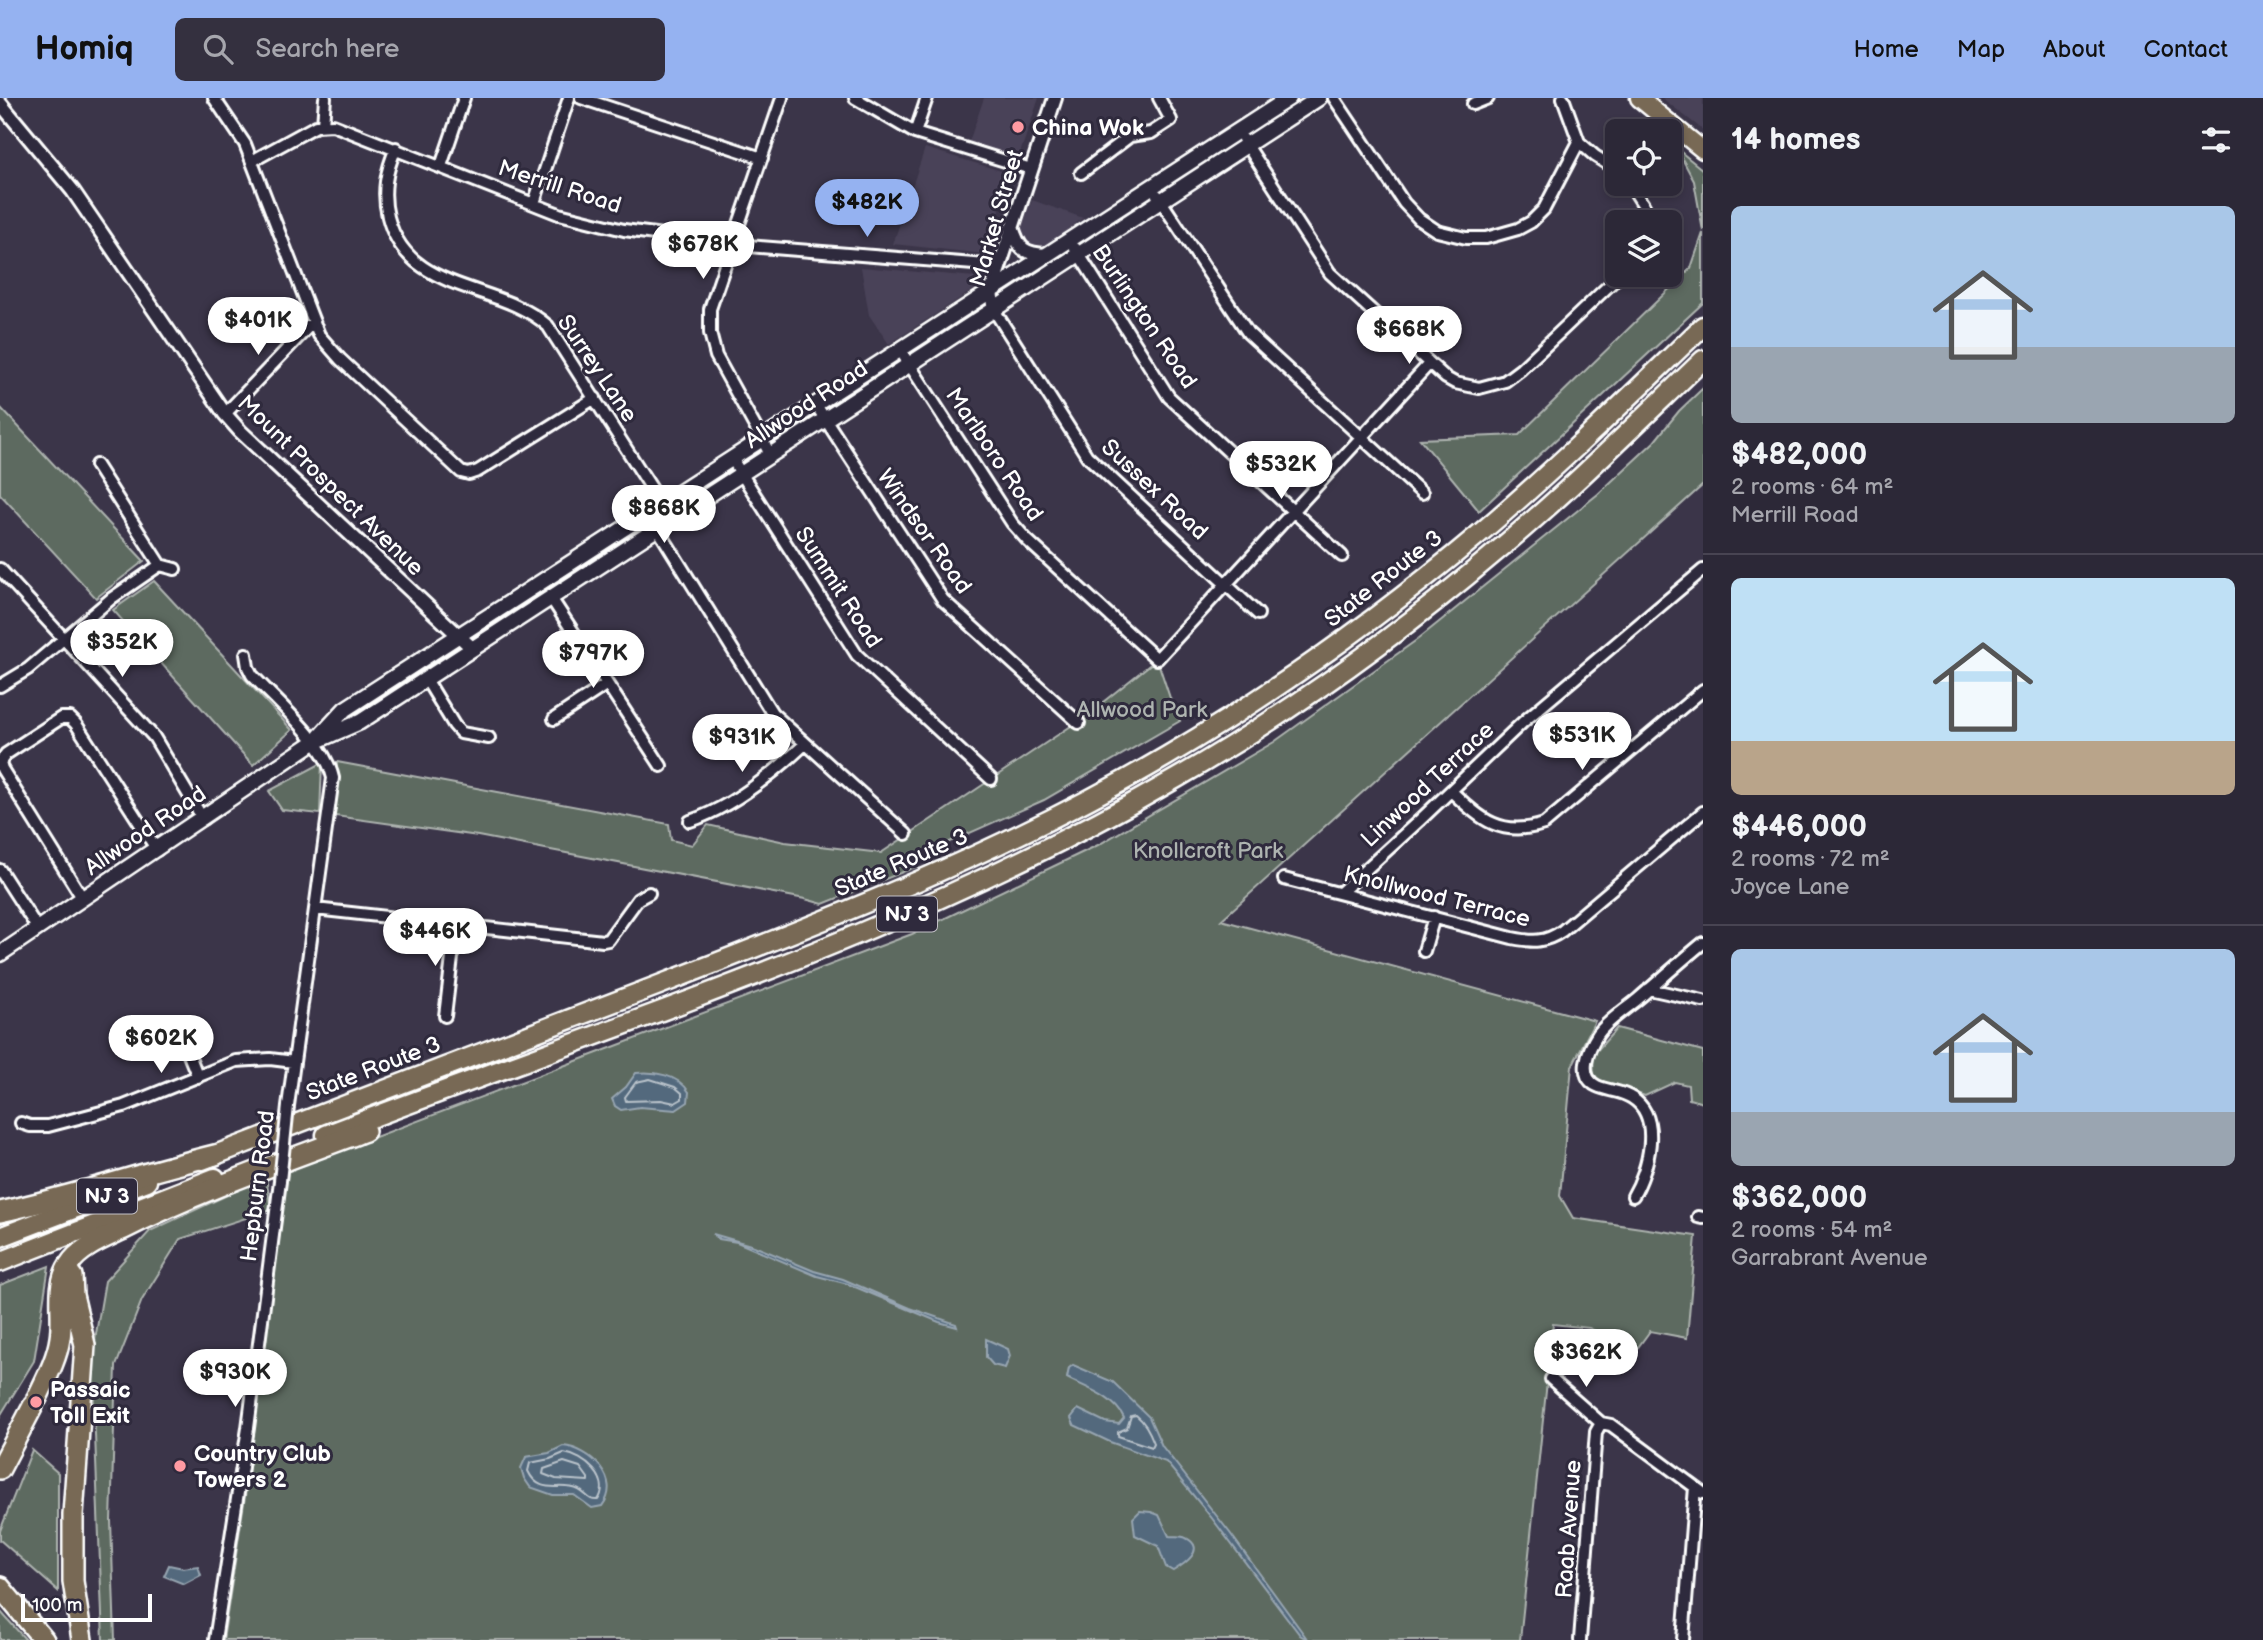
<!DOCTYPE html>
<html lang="en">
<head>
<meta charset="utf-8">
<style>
  :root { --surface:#2c2837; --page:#34303f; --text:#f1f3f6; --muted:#a6a6ad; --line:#484452; --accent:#95b2f1 }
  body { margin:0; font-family:"Balsamiq Sans",sans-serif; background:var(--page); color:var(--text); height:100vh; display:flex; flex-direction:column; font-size:26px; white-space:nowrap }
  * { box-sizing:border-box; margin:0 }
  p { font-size:23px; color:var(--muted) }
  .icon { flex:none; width:38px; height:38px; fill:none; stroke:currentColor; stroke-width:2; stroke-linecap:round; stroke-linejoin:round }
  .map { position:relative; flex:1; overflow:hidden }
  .details { display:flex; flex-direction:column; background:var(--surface); width:560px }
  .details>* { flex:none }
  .fabs { position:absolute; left:1605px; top:21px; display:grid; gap:14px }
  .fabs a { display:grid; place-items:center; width:77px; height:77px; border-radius:10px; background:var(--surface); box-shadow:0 4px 10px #0003,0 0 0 2px var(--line); font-size:35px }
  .scale { position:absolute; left:21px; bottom:18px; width:131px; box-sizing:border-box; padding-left:7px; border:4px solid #fff; border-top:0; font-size:19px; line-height:24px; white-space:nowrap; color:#fff; -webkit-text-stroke:5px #2f2a3d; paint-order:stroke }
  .price { position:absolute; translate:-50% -60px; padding:0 16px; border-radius:24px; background:#fff; color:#222; font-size:23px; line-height:46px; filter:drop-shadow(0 2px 4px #0008) }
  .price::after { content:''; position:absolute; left:50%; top:42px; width:21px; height:16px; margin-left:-10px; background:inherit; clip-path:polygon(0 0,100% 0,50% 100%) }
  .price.on { background:var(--accent); color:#111 }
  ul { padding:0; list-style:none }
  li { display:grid; align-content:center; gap:14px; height:371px; padding:0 28px }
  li+li { border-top:2px solid var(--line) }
  li span { display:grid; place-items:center; height:217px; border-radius:10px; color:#555 }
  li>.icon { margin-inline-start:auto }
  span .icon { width:126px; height:126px; fill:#fffc; stroke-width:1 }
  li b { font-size:30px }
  h2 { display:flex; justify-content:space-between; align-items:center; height:84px; padding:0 28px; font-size:30px }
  header { display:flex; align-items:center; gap:42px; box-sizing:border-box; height:98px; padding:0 35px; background:var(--accent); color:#111 }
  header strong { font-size:33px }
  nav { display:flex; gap:38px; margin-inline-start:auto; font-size:24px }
  .search { width:490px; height:63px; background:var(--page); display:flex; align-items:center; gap:18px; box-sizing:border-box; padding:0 24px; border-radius:10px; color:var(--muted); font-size:26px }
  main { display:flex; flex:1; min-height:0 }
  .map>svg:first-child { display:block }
  .built { fill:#4a4258 }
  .green { fill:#5d6a60; stroke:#aeb4b0; stroke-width:2 }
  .water { fill:#52697d; stroke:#97a5b1; stroke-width:2 }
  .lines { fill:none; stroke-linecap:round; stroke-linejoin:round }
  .shore { stroke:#bac3cb; stroke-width:2 }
  .minor-casing { stroke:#fff; stroke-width:16 }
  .tertiary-casing { stroke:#fff; stroke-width:18 }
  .secondary-casing { stroke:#fff; stroke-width:19 }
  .primary-casing { stroke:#fff; stroke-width:21 }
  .trunk-casing { stroke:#fff; stroke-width:23 }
  .motorway-casing { stroke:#fff; stroke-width:24 }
  .minor { stroke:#2f2a3d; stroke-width:10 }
  .tertiary { stroke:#2f2a3d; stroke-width:12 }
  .secondary { stroke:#2f2a3d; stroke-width:14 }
  .primary { stroke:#786954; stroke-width:16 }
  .trunk { stroke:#786954; stroke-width:18 }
  .motorway { stroke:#786954; stroke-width:19 }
  .minor-bridge-casing { stroke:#fff; stroke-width:16; stroke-linecap:butt }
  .minor-bridge { stroke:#2f2a3d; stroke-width:10 }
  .poi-dot { fill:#ff9aa2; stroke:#2f2a3d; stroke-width:2.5 }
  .labels { text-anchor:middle; stroke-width:6; stroke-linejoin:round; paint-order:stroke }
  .shield { fill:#2f2a3d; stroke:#c1bfc5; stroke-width:2 }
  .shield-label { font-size:21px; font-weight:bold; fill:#fff }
  .poi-label { font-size:23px; font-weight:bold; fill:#fff; stroke:#2f2a3d; text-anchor:start }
  .street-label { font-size:23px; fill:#fff; stroke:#2f2a3d }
  .park-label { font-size:23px; fill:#aeb4b0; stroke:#2f2a3d }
</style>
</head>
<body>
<header>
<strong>Homiq</strong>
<div class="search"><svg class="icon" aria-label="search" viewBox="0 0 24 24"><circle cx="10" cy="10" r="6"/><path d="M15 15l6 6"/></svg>Search here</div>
<nav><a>Home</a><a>Map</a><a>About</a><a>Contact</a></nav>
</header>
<main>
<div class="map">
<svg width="1703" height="1542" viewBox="0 0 1703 1542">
  <rect width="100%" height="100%" fill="#3b3549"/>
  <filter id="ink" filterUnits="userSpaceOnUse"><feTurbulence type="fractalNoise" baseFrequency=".0143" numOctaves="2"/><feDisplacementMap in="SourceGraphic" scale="14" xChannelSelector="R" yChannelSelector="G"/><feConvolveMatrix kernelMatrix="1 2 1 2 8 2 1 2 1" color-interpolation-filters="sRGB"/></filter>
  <g filter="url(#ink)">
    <path class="built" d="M984 0H1039L1018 61 969 44Z
      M1662 0H1703V32Z
      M925 50 1011 76 986 156 893 146Z
      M1032 102 1083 120 1041 152 1027 148 1019 136Z
      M861 169 975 179 976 190 889 246 869 217Z"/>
    <path class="green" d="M1677 51 1703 72V133L1694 83Z
      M1703 135V205L1479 413 1420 341 1519 337 1691 170Z
      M1703 290V387L1221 822 1595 923 1572 968 1560 1098 1573 1120 1696 1138 1687 1240 1650 1233 1636 1252 1589 1230 1553 1226 1520 1542H223L245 1398 288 1072 912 836 1098 747 1274 644 1418 541 1598 396 1654 344 1679 313Z
      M0 309 144 463 96 500 0 396Z
      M154 483 292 632 253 667 113 512Z
      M1157 561 1175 615 1180 623 1044 702 911 761 918 768 823 806 805 801 478 738 335 718 337 664 669 726 671 742 692 747 708 727 785 744 881 755 1083 620Z
      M322 665 320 716 282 712 269 693Z
      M1617 930 1703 953V1005L1689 1001 1688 987 1675 984 1645 998 1594 981 1593 957Z
      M266 1079 271 1112 180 1141 142 1202 116 1268 111 1423 115 1542H103L92 1259 105 1183 150 1133Z
      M49 1168 34 1263 0 1318V1187Z
      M32 1352 58 1375V1493L0 1442V1433Z
      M0 1513 26 1542H0Z"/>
    <path class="water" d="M636 975C654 973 679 977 689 994L688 1004 676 1012 640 1009 621 1012 615 1008 612 1001 626 989Z
      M713 1136 754 1148 814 1173 843 1181 910 1210 956 1226 957 1229 939 1224 848 1186 817 1178 737 1144 719 1141Z
      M986 1241 1008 1251 1010 1258 1005 1270 993 1267 986 1259Z
      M1073 1267 1113 1284 1149 1319 1162 1348 1230 1435 1308 1542 1300 1537 1211 1419 1166 1364 1110 1344 1074 1327 1071 1320 1078 1311 1105 1324 1119 1326 1124 1320C1114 1298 1086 1290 1067 1280L1069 1270Z
      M563 1348C590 1350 623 1382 602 1408L592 1410 574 1397H553L530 1389 524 1380 521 1370 526 1359 549 1355Z
      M1140 1413 1151 1414 1159 1417 1169 1438C1174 1439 1181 1437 1186 1440 1208 1451 1183 1467 1173 1473L1166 1469 1158 1448 1135 1437 1133 1420Z
      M169 1467 183 1470 198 1468 201 1477 184 1486 164 1478Z"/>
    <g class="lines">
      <path class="shore" d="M650 981 675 989 682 995V1001L675 1005 661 1002 626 1003 625 999 636 984Z
        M1136 1317C1145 1324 1150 1334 1154 1345L1152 1349 1118 1338V1334L1127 1330 1131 1318Z
        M564 1355C584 1358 612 1381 598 1402 588 1403 587 1396 579 1392 561 1383 540 1399 528 1373L530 1365 550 1361Z
        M564 1364 580 1369 588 1380V1383L556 1381 543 1376 544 1371Z"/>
      <g class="minor-casing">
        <path id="minor" d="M214 0 245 46 319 237 340 261 461 374 469 376 478 373 595 300
          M581 0 762 60
          M855 0 915 35 1031 71
          M1334 0 1404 105 1419 121 1437 133 1466 140H1486L1518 131 1531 124 1544 111 1579 44
          M1563 0 1579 44 1595 58 1617 72
          M1473 6 1488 0
          M323 27 325 0
          M915 35 927 0
          M1243 41 1330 175 1446 280 1455 285 1479 290 1505 283 1521 271 1620 177
          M396 50C386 73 382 94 388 119 408 197 498 183 548 228L671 421
          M252 63 316 28 333 27 559 116 624 132 748 148 999 168
          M441 68 464 0
          M1081 75 1130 38 1151 35 1171 22 1159 0
          M1630 86 1644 108 1649 124
          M1157 97 1248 235 1422 395
          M534 105 569 0
          M1075 150 1169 299 1342 458
          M994 212 1087 358 1258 516
          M900 252 1012 425 1027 442 1157 561 1429 266
          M816 307 943 502 1079 625
          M225 316 313 224
          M770 356 716 258 710 235V211L782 0
          M732 361 857 557 991 681
          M96 367 160 467
          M648 415 772 615 906 736
          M0 471 154 639 203 721
          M551 500 661 668
          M246 556 248 569 252 577C277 604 325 644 333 680L288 1008
          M426 581 454 627 461 635 489 640
          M0 588 28 571 112 500 160 467 175 471
          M554 621 607 586
          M0 664 6 656 61 620H70L76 626 157 752
          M0 664 2 671 83 801
          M1451 693C1481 721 1500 740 1544 726L1703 592
          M690 723C730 710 774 675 805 646
          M0 772 38 831
          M1284 781 1512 840C1532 844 1545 845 1562 833L1703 714
          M1340 795 1420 722 1523 624 1703 472
          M315 811 603 843 608 842 638 801 649 795
          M1424 853 1434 819
          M1649 891 1703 903
          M445 918 456 826
          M138 927C180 916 184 947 198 979
          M21 1025 30 1028H48L124 1008 236 963 270 961 294 964
          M1633 1098C1648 1073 1663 1019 1632 1000 1622 993 1608 993 1597 988 1576 978 1589 950 1598 936 1608 922 1625 912 1638 901 1660 882 1681 863 1703 845
          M1698 1119 1703 1120
          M1551 1281 1601 1325 1611 1327 1703 1395
          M215 1542 248 1330 280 1083
          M1580 1542 1596 1334 1601 1325
          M1683 1542 1695 1389"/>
      </g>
      <g class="tertiary-casing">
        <path id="tertiary" d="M0 5 73 93 225 316 240 333 473 551
          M1012 129C1019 151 1023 156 1047 157
          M994 212 991 194 1055 0"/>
      </g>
      <g class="secondary-casing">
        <path id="secondary" d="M320 638 345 611 1289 0
          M0 856 314 644 360 624 1319 0"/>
      </g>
      <g class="primary-casing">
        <path id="primary" d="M1639 0 1703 52"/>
      </g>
      <g class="trunk-casing">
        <path id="trunk" d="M326 1037C613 927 910 836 1177 680 1290 615 1397 538 1497 453 1569 393 1635 327 1703 262
          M202 1062C355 1004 506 945 659 887 833 820 1006 753 1167 658 1277 593 1382 518 1479 436 1557 370 1630 298 1703 228
          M0 1139 147 1083
          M0 1164 215 1080"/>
      </g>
      <g class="motorway-casing">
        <path id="motorway" d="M0 1114C73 1098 142 1075 215 1057
          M72 1178 73 1197 85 1247 73 1417V1483L82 1542
          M37 1300C46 1281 57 1261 60 1240 64 1216 55 1188 69 1167 79 1150 105 1140 122 1132 200 1092 283 1064 365 1033
          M0 1371 33 1308
          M0 1489 44 1542"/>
      </g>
      <use href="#minor" class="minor"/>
      <use href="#tertiary" class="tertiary"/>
      <use href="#secondary" class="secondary"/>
      <use href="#primary" class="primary"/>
      <use href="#trunk" class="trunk"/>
      <use href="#motorway" class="motorway"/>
      <g class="minor-bridge-casing">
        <path id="minor-bridge" d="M280 1083 288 1008"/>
      </g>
      <use href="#minor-bridge" class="minor-bridge"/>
    </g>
  </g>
  <g class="poi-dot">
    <circle cx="1018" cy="29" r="7"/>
    <circle cx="36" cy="1304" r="7"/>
    <circle cx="180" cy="1368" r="7"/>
  </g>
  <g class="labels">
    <g class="shield">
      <rect x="877" y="798.5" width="60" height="35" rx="5"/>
      <rect x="77" y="1080.5" width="60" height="35" rx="5"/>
    </g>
    <g class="shield-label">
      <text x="907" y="823">NJ 3</text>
      <text x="107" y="1105">NJ 3</text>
    </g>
    <g class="poi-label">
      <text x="1032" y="37">China Wok</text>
      <text x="50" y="1299">Passaic<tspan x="50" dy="26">Toll Exit</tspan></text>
      <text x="194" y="1363">Country Club<tspan x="194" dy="26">Towers 2</tspan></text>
    </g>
    <g class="street-label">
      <text transform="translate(560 88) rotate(18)" y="8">Merrill Road</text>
      <text transform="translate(996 120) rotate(-74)" y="8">Market Street</text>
      <text transform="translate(1145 218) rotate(56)" y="8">Burlington Road</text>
      <text transform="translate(598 270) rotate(56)" y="8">Surrey Lane</text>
      <text transform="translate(806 306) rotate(-33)" y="8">Allwood Road</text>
      <text transform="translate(995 356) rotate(56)" y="8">Marlboro Road</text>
      <text transform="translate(331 387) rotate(44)" y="8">Mount Prospect Avenue</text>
      <text transform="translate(1155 391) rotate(43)" y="8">Sussex Road</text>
      <text transform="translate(925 433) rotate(55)" y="8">Windsor Road</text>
      <text transform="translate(1383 480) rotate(-38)" y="8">State Route 3</text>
      <text transform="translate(839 489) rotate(57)" y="8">Summit Road</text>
      <text transform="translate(1427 686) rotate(-43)" y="8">Linwood Terrace</text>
      <text transform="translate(145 732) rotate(-34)" y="8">Allwood Road</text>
      <text transform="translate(901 764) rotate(-23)" y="8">State Route 3</text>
      <text transform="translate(1437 798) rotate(14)" y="8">Knollwood Terrace</text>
      <text transform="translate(373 970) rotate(-21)" y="8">State Route 3</text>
      <text transform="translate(257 1088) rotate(-83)" y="8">Hepburn Road</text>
      <text transform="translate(1568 1431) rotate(-86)" y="8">Raab Avenue</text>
    </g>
    <g class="park-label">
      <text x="1142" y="619">Allwood Park</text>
      <text x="1208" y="760">Knollcroft Park</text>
    </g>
  </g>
</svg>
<div class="fabs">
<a><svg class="icon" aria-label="locate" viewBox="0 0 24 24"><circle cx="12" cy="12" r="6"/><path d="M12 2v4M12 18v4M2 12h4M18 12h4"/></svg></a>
<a><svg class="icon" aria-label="layers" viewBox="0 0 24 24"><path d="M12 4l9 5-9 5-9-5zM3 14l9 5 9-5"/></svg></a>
</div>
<div class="scale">100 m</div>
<b class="price on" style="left:867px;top:141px">$482K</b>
<b class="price" style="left:703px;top:183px">$678K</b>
<b class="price" style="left:258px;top:259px">$401K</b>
<b class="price" style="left:1409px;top:268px">$668K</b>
<b class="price" style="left:1281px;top:403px">$532K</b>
<b class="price" style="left:664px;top:447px">$868K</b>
<b class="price" style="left:122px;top:581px">$352K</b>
<b class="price" style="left:593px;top:592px">$797K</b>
<b class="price" style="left:1582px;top:674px">$531K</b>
<b class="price" style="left:742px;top:676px">$931K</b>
<b class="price" style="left:435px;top:870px">$446K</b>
<b class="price" style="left:161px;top:977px">$602K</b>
<b class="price" style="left:1586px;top:1291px">$362K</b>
<b class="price" style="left:235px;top:1311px">$930K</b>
</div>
<section class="details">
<h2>14 homes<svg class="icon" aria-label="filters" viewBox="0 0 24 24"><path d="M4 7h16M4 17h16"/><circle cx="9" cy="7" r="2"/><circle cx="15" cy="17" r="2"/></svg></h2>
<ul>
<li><span style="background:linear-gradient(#a9c7e8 65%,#9aa5b1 0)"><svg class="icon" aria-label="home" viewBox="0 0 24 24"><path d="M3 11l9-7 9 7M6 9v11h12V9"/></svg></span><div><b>$482,000</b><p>2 rooms · 64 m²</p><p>Merrill Road</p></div></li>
<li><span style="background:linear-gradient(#bfe0f5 75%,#b9a48a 0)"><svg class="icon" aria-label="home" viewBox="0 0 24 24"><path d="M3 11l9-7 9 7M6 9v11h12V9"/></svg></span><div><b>$446,000</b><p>2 rooms · 72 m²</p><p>Joyce Lane</p></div></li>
<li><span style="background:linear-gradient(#a9c7e8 75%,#9aa5b1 0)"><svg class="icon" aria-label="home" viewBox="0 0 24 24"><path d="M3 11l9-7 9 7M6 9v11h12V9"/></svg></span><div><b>$362,000</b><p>2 rooms · 54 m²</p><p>Garrabrant Avenue</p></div></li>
</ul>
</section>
</main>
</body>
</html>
